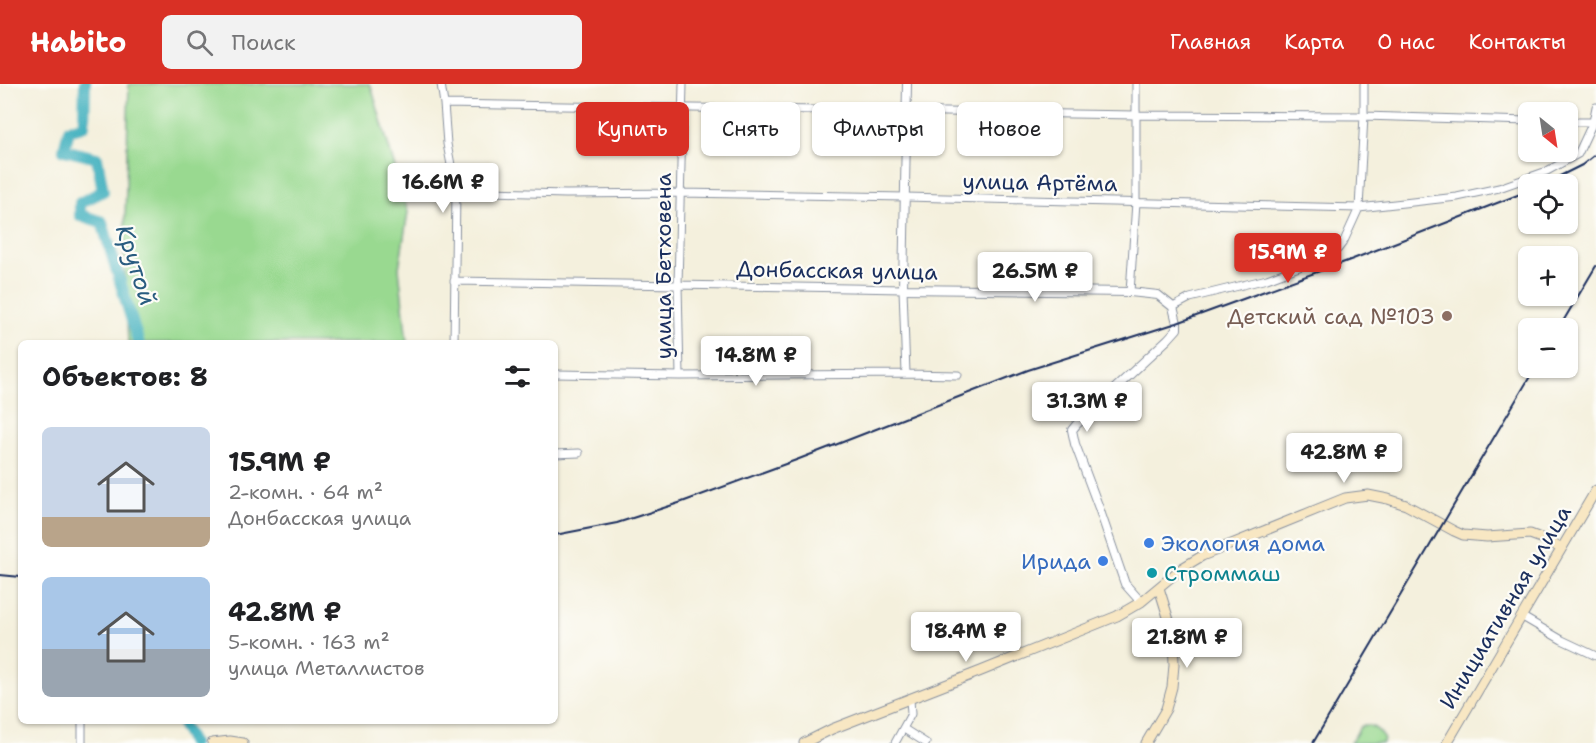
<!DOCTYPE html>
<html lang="ru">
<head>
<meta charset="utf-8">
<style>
  :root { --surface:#fff; --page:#f2f2f2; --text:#202124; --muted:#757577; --accent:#d93025 }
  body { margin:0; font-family:"Shantell Sans",sans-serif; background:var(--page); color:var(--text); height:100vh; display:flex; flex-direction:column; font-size:22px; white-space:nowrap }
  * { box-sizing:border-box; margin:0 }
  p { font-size:20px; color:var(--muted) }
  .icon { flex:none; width:33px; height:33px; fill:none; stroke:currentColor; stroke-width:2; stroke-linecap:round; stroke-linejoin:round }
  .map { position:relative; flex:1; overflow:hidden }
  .drawer { position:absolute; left:18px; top:256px; width:540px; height:384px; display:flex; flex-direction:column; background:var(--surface); border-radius:9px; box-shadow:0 2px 4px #0004 }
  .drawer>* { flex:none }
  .top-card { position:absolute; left:576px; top:18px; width:570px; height:54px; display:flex; gap:12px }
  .needle { width:39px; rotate:150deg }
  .buttons { position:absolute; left:1518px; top:18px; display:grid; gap:12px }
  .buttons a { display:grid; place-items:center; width:60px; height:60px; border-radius:9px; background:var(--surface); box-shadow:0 2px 4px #0004; font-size:30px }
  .price { position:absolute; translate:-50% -51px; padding:0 14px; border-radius:6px; background:#fff; color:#222; font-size:20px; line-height:39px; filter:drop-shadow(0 2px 3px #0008) }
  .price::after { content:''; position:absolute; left:50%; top:36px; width:18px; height:14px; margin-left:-9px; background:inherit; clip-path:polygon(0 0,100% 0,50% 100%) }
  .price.current { background:var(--accent); color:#fff }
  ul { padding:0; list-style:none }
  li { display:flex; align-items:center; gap:18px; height:150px; padding:0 24px }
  li span { display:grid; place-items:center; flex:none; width:168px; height:120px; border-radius:9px; color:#555 }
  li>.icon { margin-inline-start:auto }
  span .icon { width:72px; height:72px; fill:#fffc; stroke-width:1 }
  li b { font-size:26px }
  h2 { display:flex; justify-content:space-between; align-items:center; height:72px; padding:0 24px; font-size:26px }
  .chip { padding:0 21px; border-radius:9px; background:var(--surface); box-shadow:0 2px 4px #0004; font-size:21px; line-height:54px }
  .chip.current { background:var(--accent); color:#fff }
  header { display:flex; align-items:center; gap:36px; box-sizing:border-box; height:84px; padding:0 30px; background:var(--accent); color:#fff }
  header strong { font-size:28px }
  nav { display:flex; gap:33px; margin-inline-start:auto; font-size:21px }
  .search { width:420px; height:54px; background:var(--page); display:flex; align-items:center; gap:15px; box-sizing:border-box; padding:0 21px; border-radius:9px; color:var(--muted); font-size:22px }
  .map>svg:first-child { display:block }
  .green { fill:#99d990; stroke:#5a8477; stroke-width:1.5 }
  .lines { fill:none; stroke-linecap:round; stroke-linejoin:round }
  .river { stroke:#43b1bf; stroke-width:12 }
  .minor-casing { stroke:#88909e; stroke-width:9 }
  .tertiary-casing { stroke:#88909e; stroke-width:10 }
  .secondary-casing { stroke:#88909e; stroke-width:11 }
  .minor { stroke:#fff; stroke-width:7 }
  .tertiary { stroke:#fff; stroke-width:8 }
  .secondary { stroke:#f8e7c3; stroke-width:9 }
  .rail { stroke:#1b2f5e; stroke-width:2 }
  .education-dot { fill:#8d6e63; stroke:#fdfcf7; stroke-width:2 }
  .shop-dot { fill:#3f7fe0; stroke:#fdfcf7; stroke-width:2 }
  .culture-dot { fill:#0f9aa8; stroke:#fdfcf7; stroke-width:2 }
  .labels { text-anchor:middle; stroke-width:4.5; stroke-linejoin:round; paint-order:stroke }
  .street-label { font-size:22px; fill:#1b2f5e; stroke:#fdfcf7 }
  .education-label { font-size:22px; fill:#785e54; stroke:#fdfcf7; text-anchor:end }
  .shop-label { font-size:22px; fill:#366cbe; stroke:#fdfcf7; text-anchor:start }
  .culture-label { font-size:22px; fill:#0d838f; stroke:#fdfcf7; text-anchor:start }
  .water-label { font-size:24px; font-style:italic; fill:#295c80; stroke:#fdfcf7 }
</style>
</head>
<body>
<header>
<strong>Habito</strong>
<div class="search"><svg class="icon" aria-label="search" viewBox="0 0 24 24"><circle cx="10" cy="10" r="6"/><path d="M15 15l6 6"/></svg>Поиск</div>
<nav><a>Главная</a><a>Карта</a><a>О нас</a><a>Контакты</a></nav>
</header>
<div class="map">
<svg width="1596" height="659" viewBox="0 0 1596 659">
  <rect width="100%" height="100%" fill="#fdfcf7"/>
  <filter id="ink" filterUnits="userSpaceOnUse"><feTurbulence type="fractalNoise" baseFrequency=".0167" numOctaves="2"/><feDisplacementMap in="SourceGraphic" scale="12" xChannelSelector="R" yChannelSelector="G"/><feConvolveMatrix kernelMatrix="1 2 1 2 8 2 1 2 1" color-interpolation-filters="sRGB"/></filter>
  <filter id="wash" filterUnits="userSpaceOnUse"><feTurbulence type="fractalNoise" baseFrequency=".008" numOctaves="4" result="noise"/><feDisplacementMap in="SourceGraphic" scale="24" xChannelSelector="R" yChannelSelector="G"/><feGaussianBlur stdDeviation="1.35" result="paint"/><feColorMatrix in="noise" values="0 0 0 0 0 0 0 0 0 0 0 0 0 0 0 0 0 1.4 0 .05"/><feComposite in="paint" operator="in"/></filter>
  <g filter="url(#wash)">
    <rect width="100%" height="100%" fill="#f4f0dd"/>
    <path class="green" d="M129 0H369L371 2 408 128 399 184 407 259H128L124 170Z
      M1364 641C1371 640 1380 647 1384 653L1383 659H1351L1360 643Z"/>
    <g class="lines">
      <path class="river" d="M85 0 84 41 69 46 64 66 97 74 103 107 80 119V131L102 138 139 260
        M182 638 183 642 192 659"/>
    </g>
  </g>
  <g filter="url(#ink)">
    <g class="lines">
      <g class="minor-casing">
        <path id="minor" d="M441 0 444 20 447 60 456 107 454 260
          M444 20 1136 31 1364 32 1528 37
          M1568 38H1593
          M456 107 566 110 680 109 905 113 1359 124 1457 113 1499 104 1547 87 1578 70 1593 38 1596 23
          M454 197 903 205 906 290
          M1130 208 1136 118V0
          M1173 223 1190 214 1267 195 1323 174 1338 165 1344 157 1359 124 1364 32V0
          M555 290 680 292 906 290 958 291
          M680 292 678 201 683 0
          M555 370 579 369
          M1521 532 1562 556 1596 572
          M82 638V659
          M904 645 926 659
          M895 659 911 630 910 615"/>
      </g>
      <g class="tertiary-casing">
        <path id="tertiary" d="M907 0 903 205 1130 208 1158 211 1173 223 1177 239V245L1168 255 1077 340 1072 346 1075 360 1099 424 1125 500 1141 518"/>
      </g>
      <g class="secondary-casing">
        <path id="secondary" d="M212 659 230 657 243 659
          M804 659 832 645 981 587 1117 532 1141 518 1182 484 1202 472 1345 414 1368 411 1388 415 1406 421 1454 447 1463 451 1487 453 1530 450 1549 457 1561 465
          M1146 659 1166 625 1172 603 1174 581 1173 549 1159 504
          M1447 659 1596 406"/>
      </g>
      <use href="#minor" class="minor"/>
      <use href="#tertiary" class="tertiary"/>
      <use href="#secondary" class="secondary"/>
      <path class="rail" d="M1544 100 1582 81 1596 70
        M1559 244 1596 182
        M555 451 617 439 682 418 799 375 1028 286 1177 239 1353 175 1528 107
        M0 491 21 493
        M1313 659 1535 284"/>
    </g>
  </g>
  <circle class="education-dot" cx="1447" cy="232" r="6"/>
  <g class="shop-dot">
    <circle cx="1149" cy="459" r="6"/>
    <circle cx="1103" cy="477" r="6"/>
  </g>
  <circle class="culture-dot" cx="1152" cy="489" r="6"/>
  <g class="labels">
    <g class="street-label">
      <text transform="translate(1040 98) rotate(1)" y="8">улица Артёма</text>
      <text transform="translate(663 182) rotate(-90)" y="8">улица Бетховена</text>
      <text transform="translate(837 186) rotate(1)" y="8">Донбасская улица</text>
      <text transform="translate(1505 523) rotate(-59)" y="8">Инициативная улица</text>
    </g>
    <g class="education-label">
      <text x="1435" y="240">Детский сад №103</text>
    </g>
    <g class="shop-label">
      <text x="1161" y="467">Экология дома</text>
      <text x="1091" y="485" text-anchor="end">Ирида</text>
    </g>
    <g class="culture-label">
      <text x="1164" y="497">Строммаш</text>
    </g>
    <g class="water-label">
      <text transform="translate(136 181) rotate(72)" y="8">Крутой</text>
    </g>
  </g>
</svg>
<div class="buttons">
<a><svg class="needle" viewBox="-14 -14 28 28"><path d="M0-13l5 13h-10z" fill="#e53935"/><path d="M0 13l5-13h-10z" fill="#757577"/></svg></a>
<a><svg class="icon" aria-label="locate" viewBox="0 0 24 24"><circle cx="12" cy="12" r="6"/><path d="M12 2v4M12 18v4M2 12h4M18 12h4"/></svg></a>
<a>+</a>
<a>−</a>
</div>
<b class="price" style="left:443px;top:130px">16.6M ₽</b>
<b class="price current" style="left:1288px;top:200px">15.9M ₽</b>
<b class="price" style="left:1035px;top:219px">26.5M ₽</b>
<b class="price" style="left:756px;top:303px">14.8M ₽</b>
<b class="price" style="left:1087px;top:349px">31.3M ₽</b>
<b class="price" style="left:1344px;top:400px">42.8M ₽</b>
<b class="price" style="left:966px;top:579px">18.4M ₽</b>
<b class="price" style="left:1187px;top:585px">21.8M ₽</b>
<div class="top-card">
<a class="chip current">Купить</a>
<a class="chip">Снять</a>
<a class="chip">Фильтры</a>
<a class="chip">Новое</a>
</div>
<section class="drawer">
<h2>Объектов: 8<svg class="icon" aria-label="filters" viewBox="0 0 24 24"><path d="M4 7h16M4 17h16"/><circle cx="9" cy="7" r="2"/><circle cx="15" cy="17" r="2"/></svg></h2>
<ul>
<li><span style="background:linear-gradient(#c9d6e8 75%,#b9a48a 0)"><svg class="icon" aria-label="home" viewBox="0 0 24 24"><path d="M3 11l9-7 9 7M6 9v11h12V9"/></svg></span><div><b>15.9M ₽</b><p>2-комн. · 64 m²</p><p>Донбасская улица</p></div></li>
<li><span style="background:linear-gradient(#a9c7e8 60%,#9aa5b1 0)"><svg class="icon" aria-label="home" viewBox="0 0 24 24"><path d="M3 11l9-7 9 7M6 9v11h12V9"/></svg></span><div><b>42.8M ₽</b><p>5-комн. · 163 m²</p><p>улица Металлистов</p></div></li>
</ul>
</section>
</div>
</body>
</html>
